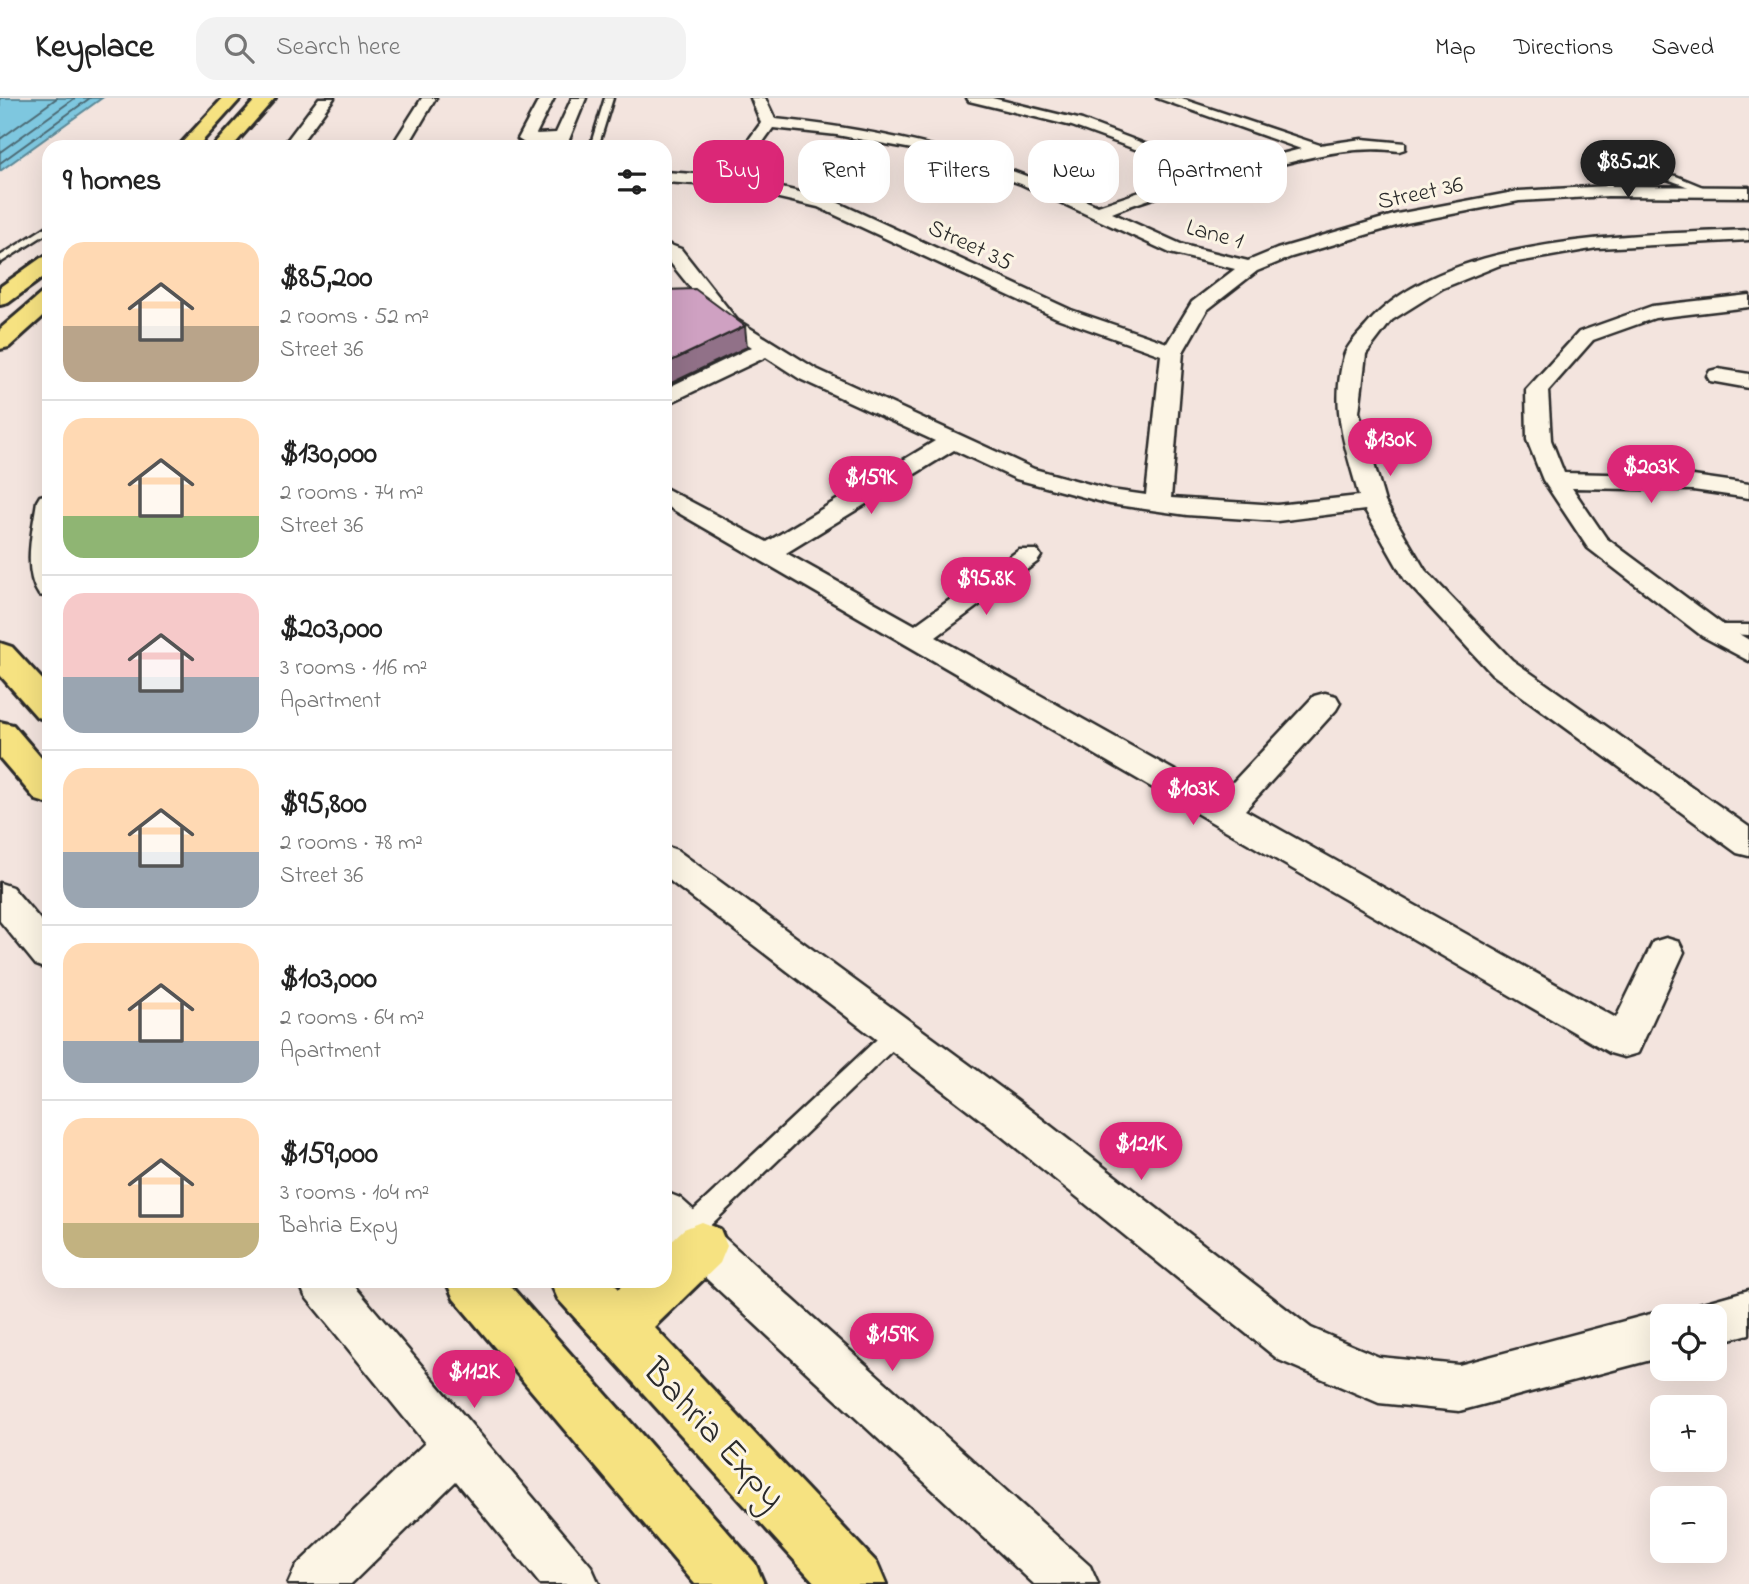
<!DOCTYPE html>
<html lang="en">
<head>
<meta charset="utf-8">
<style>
  :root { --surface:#fff; --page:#f2f2f2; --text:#222; --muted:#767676; --line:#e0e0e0; --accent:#db2777 }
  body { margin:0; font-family:"Indie Flower",sans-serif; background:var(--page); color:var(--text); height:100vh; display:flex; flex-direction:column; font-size:26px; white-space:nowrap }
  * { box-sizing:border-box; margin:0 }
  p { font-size:23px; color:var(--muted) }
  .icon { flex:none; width:38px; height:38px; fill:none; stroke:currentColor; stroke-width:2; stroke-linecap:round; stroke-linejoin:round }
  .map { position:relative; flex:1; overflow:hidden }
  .side { position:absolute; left:42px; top:42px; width:630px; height:1148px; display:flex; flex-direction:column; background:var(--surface); border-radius:21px; box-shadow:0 7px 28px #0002 }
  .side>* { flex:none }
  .guide { position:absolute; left:693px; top:42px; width:665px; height:63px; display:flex; gap:14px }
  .tools { position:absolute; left:1650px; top:1206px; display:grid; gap:14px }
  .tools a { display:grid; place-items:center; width:77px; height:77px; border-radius:14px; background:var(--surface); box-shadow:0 7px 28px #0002; font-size:35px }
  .price { position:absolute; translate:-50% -60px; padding:0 16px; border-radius:24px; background:var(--accent); color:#fff; font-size:23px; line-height:46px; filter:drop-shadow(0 2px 4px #0008) }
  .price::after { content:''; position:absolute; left:50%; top:42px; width:21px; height:16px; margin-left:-10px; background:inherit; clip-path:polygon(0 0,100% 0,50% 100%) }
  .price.active { background:#222; color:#fff }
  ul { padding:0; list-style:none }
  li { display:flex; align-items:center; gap:21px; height:175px; padding:0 21px }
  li+li { border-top:2px solid var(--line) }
  li span { display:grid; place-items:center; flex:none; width:196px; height:140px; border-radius:21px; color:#555 }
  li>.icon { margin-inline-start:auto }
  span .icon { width:84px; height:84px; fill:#fffc; stroke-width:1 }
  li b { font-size:30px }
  h2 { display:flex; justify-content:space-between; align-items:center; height:84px; padding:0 21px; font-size:30px }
  .pill { padding:0 24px; border-radius:21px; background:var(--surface); box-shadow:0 7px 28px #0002; font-size:24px; line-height:63px }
  .pill.active { background:var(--accent); color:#fff }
  header { display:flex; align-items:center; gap:42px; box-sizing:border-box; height:98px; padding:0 35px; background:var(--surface); border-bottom:2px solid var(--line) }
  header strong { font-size:33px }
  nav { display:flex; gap:38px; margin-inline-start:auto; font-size:24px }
  .search { width:490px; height:63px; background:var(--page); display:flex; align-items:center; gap:18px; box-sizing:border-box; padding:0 24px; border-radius:21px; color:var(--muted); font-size:26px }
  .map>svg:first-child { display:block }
  .water { fill:#7ec7df; stroke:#5d8997; stroke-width:2 }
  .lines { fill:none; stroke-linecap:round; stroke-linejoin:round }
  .shore { stroke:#4c6973; stroke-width:2 }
  .service-casing { stroke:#2b2b2b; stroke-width:5 }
  .minor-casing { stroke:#2b2b2b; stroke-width:5 }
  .primary-casing { stroke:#2b2b2b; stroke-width:6 }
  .service { fill:#fcf5e5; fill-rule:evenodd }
  .minor { fill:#fcf5e5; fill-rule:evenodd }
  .primary { fill:#f6e281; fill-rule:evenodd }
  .shaded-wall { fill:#917188; stroke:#2b2b2b; stroke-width:2 }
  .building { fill:#cfa1c2; stroke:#2b2b2b; stroke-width:2 }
  .labels { text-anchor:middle; stroke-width:6; stroke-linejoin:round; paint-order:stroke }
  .far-street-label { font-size:24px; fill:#2b2b2b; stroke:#fcf5e5 }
  .near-street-label { font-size:37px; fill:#2b2b2b; stroke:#fcf5e5 }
</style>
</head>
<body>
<header>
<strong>Keyplace</strong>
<div class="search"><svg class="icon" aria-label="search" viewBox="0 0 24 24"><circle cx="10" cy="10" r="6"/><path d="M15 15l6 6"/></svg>Search here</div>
<nav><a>Map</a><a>Directions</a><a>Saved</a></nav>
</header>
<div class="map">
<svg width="1749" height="1486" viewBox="0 0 1749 1486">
  <rect width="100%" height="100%" fill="#f3e4de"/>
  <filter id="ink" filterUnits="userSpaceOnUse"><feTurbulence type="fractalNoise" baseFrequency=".0143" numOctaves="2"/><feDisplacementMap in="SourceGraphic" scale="14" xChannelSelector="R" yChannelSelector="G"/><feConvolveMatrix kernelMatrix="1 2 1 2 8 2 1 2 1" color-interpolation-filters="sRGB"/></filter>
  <g filter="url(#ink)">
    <path class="water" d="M0 0H102L0 73Z"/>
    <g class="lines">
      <path class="shore" d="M0 41 57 0
        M0 54 75 0
        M0 65 90 0"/>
      <g class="service-casing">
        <path id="service" d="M605 0H613L598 49H590Z
          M1629 72 1676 78 1715 94 1710 97C1680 87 1642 64 1612 85L1611 95H1605V82L1614 76Z
          M49 127V134L0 165V158Z
          M1712 527H1749V537L1707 535 1705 532Z
          M897 927 904 929 907 935 904 941 694 1143 686 1146 678 1143 675 1135 678 1127 890 929Z"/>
      </g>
      <g class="minor-casing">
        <path id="minor" d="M319 0H334L298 49H282Z
          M422 0H436L407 49H391Z
          M540 0H554L536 36 556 35 572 0H586L566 49H550L552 45 526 46 518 41Z
          M751 0H765L775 21C895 33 988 58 1098 108L1167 85 1301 51 1157 0H1179L1320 47 1362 41 1405 45V51L1399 53C1347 46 1301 62 1251 74 1204 86 1157 96 1112 115L1183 147 1248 163 1277 151 1397 116 1519 93 1608 88 1749 89V99L1608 98 1519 103 1406 125 1291 159 1257 173 1207 212 1183 254 1171 400 1277 407 1359 398C1345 347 1330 311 1344 258 1347 247 1359 236 1366 228 1442 136 1639 137 1749 132V142L1597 150 1500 167 1443 190 1392 222 1366 256 1359 314 1385 404 1425 472 1512 562 1749 729V758L1737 755 1492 576 1405 482 1365 412 1277 423 1187 417 1110 406 1016 381 954 352 786 455 915 527 1019 452H1037L1041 458 1037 464 936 539 1220 698 1314 598 1325 595 1336 598 1340 605 1336 612 1245 712 1616 920 1653 844 1666 840 1679 844 1684 854 1638 955 1624 959 1610 955 665 407V390L767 444 935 343 800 281 766 259 665 307V291L752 249 723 230 665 158V145L681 151 737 222 816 271 1034 371 1111 392 1146 397 1161 257 1057 220 818 109 727 88 665 84V74L722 78 761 25ZM773 30 837 37 923 53 1021 86 1170 155 1235 171 1192 204 1167 245 1071 212 830 101 737 80Z
          M967 0H992L1082 22 1198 66 1196 69H1184L1072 28 969 3Z
          M1749 197V209L1655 220 1593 242 1548 293 1551 342 1564 375 1693 378 1749 386V400L1693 392 1572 390 1606 440 1722 526 1749 542V563L1702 538 1588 450 1543 382 1527 342 1526 292 1579 234 1652 208Z
          M1718 271 1749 276V290L1710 283 1707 278 1710 273Z
          M49 396V499L39 497C22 472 33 431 37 403L40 398Z
          M665 748 677 752 1016 1001 1311 1230 1379 1259 1459 1267 1662 1213 1673 1218H1662V1259L1459 1313 1379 1305 1279 1262 988 1027 665 779Z
          M0 785 12 789 49 832V872L36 867 0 823Z
          M665 1094 680 1100 1090 1468 1098 1486H1034L665 1142Z
          M299 1183H350L591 1468 599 1486H540L456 1383 351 1486H288L296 1468 425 1345 305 1198Z
          M1749 1192V1236L1715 1245V1218H1694L1699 1206Z"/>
      </g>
      <g class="primary-casing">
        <path id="primary" d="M223 0H241L197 49H178Z
          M257 0H275L232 49H213Z
          M49 158V175L8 205 0 207V189L41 160Z
          M49 194V213L9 249 0 251V231L41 196Z
          M0 545 12 549 49 589V623L37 619 0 577Z
          M0 624 13 627 49 669V706L36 702 0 660Z
          M702 1124 720 1131 727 1148 720 1165 654 1229 877 1465 886 1486H816L558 1201 550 1183H611L619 1191 627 1183H665V1149L684 1131Z
          M446 1183H506L755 1465 764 1486H695L454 1201Z"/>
      </g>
      <use href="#service" class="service"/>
      <use href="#minor" class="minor"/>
      <use href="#primary" class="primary"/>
    </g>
    <path class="shaded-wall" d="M745 228 747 249 665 288V266Z"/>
    <path class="building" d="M695 191 745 228 665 266V192Z"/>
  </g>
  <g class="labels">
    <g class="far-street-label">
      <text transform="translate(1420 94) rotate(-12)" y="8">Street 36</text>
      <text transform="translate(1215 135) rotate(15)" y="8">Lane 1</text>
      <text transform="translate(971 146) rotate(25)" y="8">Street 35</text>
    </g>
    <g class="near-street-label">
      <text transform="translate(716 1334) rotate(47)" y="13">Bahria Expy</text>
    </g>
  </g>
</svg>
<div class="tools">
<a><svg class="icon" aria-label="locate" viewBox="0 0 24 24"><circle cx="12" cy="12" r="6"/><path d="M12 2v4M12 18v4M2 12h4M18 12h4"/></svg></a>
<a>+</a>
<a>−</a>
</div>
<b class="price active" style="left:1628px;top:102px">$85.2K</b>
<b class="price" style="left:1390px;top:380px">$130K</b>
<b class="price" style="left:1651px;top:407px">$203K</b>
<b class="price" style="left:871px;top:418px">$159K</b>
<b class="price" style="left:986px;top:519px">$95.8K</b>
<b class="price" style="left:1193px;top:729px">$103K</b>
<b class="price" style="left:1141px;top:1084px">$121K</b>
<b class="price" style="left:892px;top:1275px">$159K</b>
<b class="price" style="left:474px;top:1312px">$112K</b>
<div class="guide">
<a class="pill active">Buy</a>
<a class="pill">Rent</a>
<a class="pill">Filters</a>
<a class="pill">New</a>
<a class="pill">Apartment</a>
</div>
<section class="side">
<h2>9 homes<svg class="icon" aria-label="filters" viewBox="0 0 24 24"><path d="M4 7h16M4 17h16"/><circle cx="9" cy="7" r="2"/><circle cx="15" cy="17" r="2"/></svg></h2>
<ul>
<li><span style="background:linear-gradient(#ffd9b3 60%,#b9a48a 0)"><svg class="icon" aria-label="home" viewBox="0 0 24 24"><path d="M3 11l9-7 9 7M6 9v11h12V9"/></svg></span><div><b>$85,200</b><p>2 rooms · 52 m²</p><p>Street 36</p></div></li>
<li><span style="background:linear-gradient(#ffd9b3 70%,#8fb573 0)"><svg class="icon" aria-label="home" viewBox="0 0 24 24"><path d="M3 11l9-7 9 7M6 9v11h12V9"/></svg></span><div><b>$130,000</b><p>2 rooms · 74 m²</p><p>Street 36</p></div></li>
<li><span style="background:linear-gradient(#f6c9c9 60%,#9aa5b1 0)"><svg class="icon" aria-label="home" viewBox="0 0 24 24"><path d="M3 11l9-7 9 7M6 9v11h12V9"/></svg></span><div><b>$203,000</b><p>3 rooms · 116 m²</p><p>Apartment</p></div></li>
<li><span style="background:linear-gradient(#ffd9b3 60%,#9aa5b1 0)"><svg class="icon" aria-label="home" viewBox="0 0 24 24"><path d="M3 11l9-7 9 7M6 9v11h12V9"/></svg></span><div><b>$95,800</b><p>2 rooms · 78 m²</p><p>Street 36</p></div></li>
<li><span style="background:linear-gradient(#ffd9b3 70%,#9aa5b1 0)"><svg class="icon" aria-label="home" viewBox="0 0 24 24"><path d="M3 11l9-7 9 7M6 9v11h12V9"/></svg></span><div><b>$103,000</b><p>2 rooms · 64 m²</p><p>Apartment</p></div></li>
<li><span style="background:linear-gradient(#ffd9b3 75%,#c2b280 0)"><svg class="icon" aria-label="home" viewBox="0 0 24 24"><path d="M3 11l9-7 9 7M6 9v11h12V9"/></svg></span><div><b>$159,000</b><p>3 rooms · 104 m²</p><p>Bahria Expy</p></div></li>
</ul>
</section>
</div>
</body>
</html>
